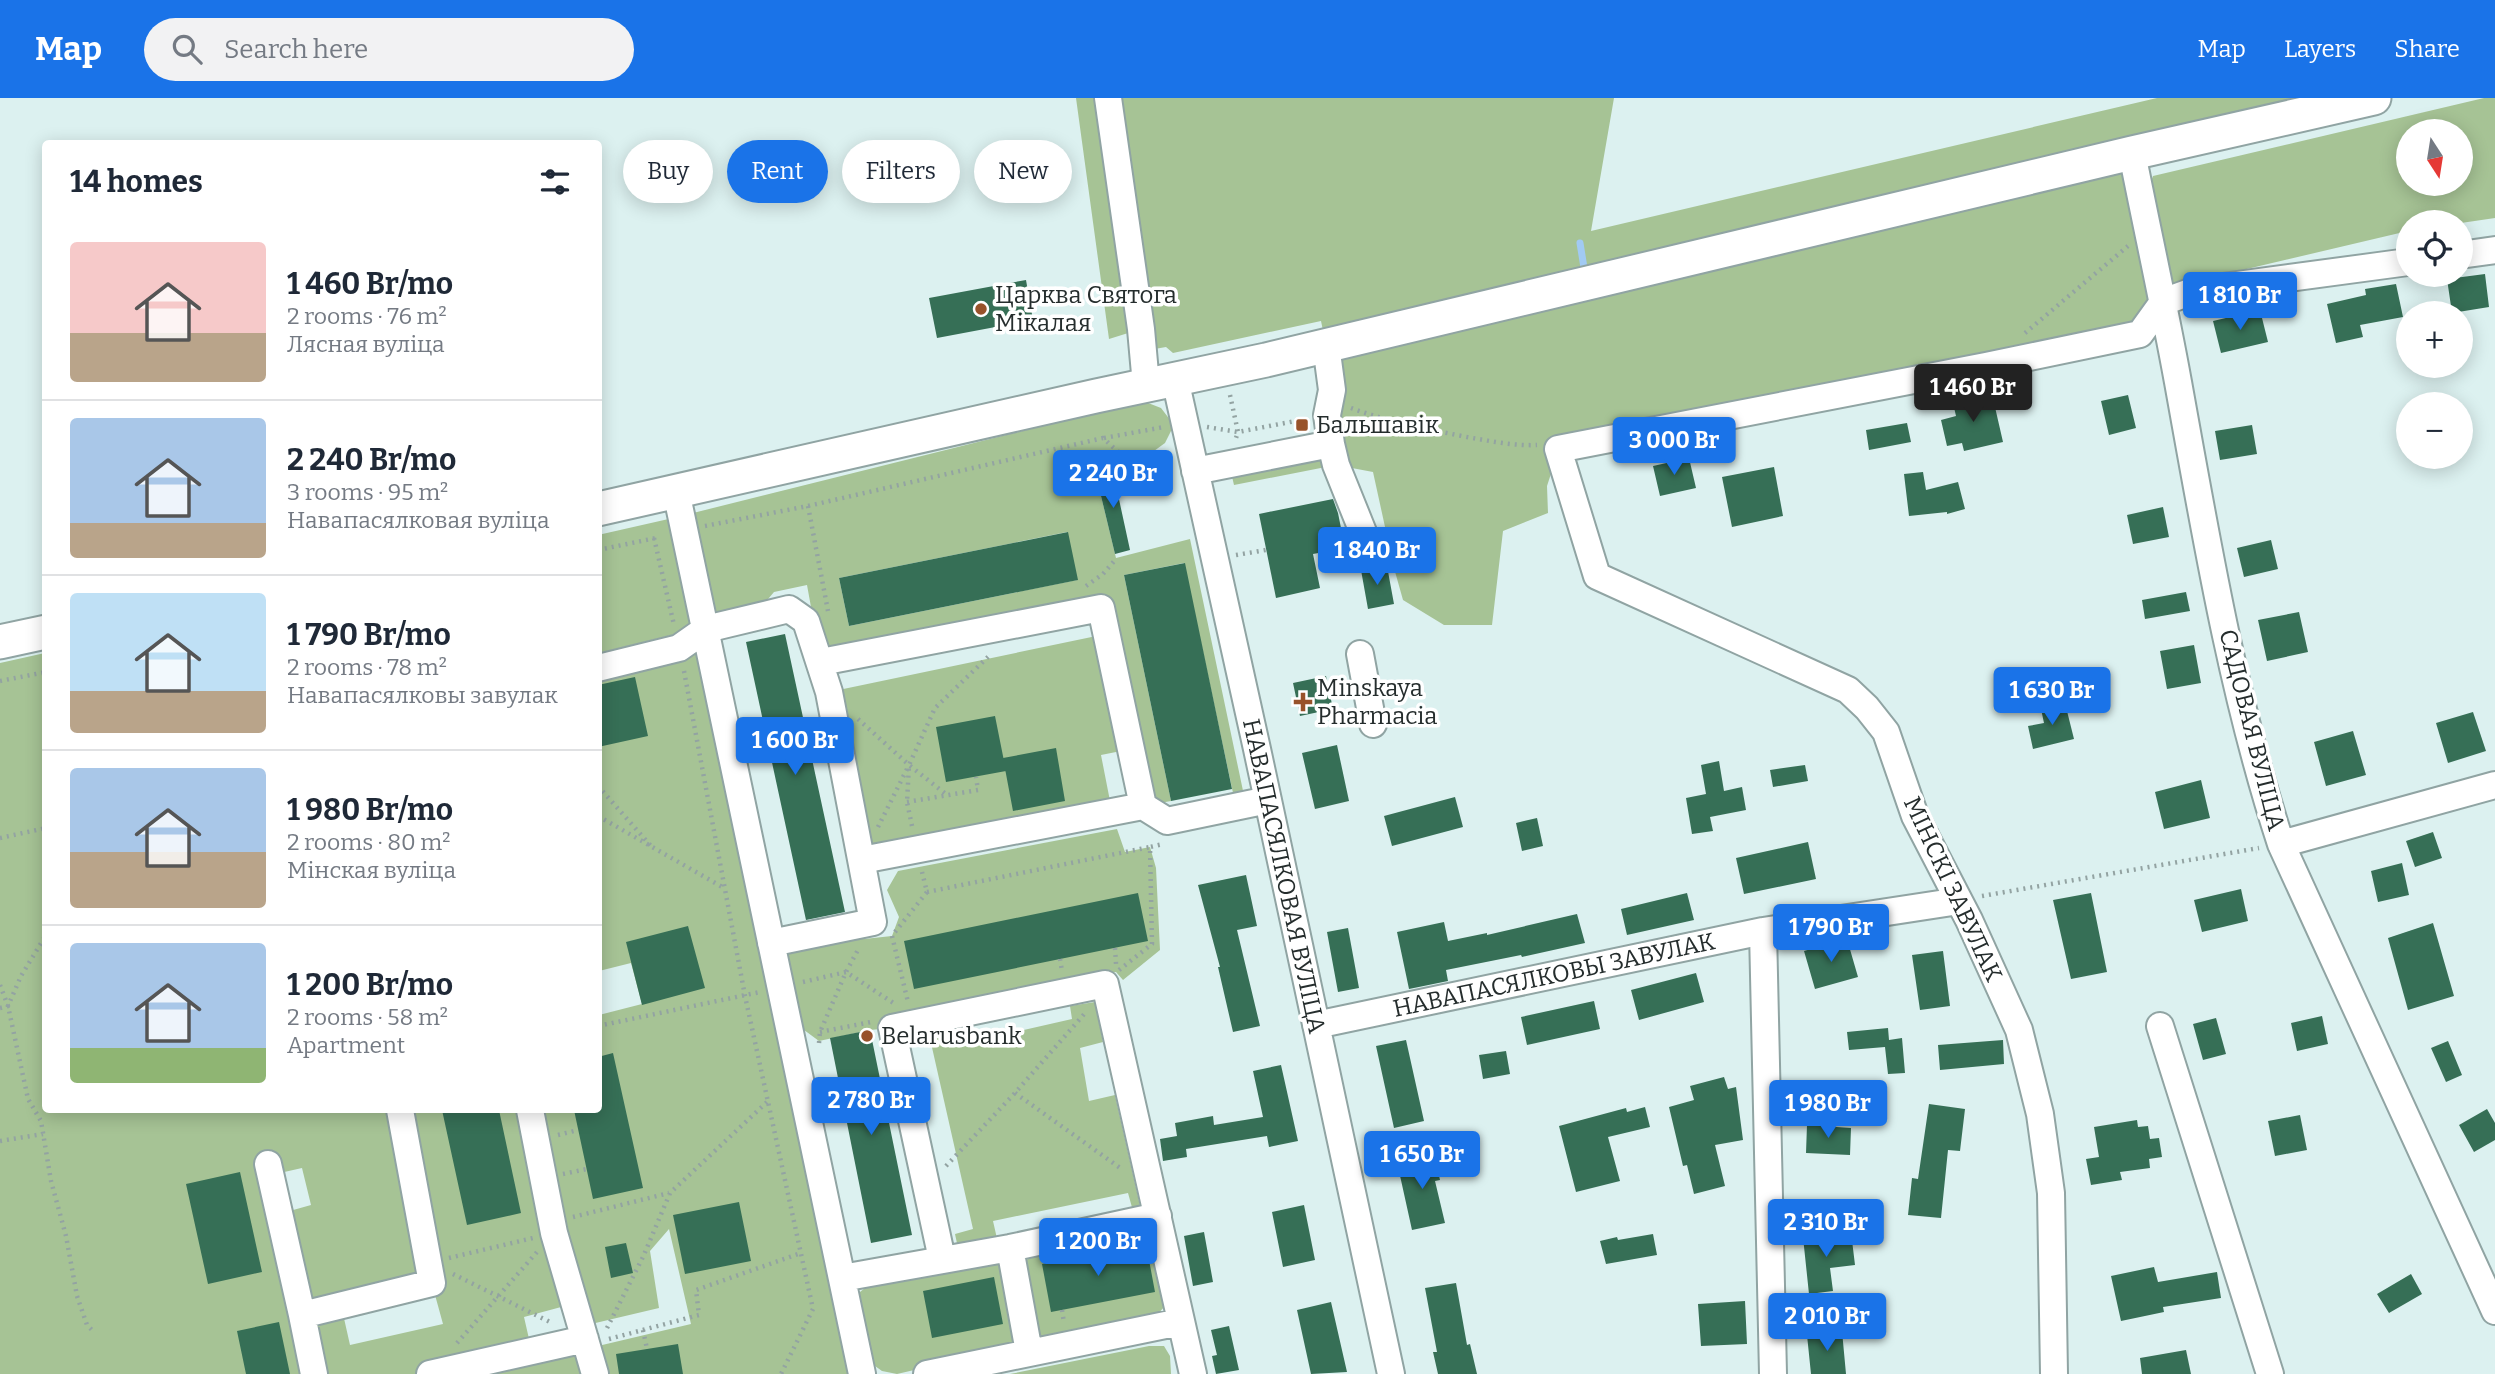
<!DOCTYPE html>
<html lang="en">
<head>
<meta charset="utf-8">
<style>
  :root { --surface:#fff; --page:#f2f2f3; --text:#1f2937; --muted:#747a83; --line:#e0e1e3; --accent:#1a73e8 }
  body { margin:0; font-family:Bitter,serif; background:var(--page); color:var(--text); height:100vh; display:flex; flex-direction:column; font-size:26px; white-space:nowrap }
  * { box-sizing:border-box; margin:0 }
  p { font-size:23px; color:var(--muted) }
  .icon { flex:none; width:38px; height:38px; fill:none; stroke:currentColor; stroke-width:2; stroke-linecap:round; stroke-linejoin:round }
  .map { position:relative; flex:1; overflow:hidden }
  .side { position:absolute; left:42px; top:42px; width:560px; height:973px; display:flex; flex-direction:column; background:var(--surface); border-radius:7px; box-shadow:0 4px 18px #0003 }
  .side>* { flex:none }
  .hud { position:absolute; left:623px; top:42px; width:665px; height:63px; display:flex; gap:14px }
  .needle { width:46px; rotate:168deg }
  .buttons { position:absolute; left:2396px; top:21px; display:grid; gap:14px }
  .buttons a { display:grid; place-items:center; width:77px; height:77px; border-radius:50%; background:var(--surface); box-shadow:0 4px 18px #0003; font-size:35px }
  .price { position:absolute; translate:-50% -60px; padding:0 16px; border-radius:7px; background:var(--accent); color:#fff; font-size:23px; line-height:46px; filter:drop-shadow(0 2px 4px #0008) }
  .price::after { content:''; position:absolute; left:50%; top:42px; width:21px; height:16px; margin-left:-10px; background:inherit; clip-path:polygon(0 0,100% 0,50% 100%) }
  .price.active { background:#222; color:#fff }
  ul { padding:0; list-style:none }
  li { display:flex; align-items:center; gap:21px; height:175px; padding:0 28px }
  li+li { border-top:2px solid var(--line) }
  li span { display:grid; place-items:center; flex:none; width:196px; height:140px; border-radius:7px; color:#555 }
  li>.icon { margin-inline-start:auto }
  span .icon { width:84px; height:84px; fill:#fffc; stroke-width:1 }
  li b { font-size:30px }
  h2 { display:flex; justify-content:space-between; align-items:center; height:84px; padding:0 28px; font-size:30px }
  .chip { padding:0 24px; border-radius:32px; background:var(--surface); box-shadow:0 4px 18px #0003; font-size:24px; line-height:63px }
  .chip.active { background:var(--accent); color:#fff }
  header { display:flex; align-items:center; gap:42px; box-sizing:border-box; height:98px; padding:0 35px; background:var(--accent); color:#fff }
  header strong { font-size:33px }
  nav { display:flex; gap:38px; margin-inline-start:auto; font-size:24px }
  .search { width:490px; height:63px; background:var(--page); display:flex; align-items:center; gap:18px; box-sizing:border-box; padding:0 24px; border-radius:38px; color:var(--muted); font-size:26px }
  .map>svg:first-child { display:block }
  .green { fill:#a6c395; fill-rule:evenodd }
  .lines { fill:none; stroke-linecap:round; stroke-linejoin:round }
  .stream { stroke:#a1caf3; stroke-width:7 }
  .building { fill:#366f56 }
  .minor-casing { stroke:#90a4a3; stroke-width:30 }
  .major-casing { stroke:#90a4a3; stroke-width:37 }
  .path { stroke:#93a3a2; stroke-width:4.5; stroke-dasharray:2 5; stroke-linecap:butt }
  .minor { stroke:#fff; stroke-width:26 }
  .major { stroke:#fff; stroke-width:33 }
  .poi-dot { fill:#98522a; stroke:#fff; stroke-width:2.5 }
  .labels { text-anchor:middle; stroke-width:7; stroke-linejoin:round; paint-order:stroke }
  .poi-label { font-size:24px; fill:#252d2d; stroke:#fff; text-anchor:start }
  .street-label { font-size:24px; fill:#252d2d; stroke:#fff }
</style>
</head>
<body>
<header>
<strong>Map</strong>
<div class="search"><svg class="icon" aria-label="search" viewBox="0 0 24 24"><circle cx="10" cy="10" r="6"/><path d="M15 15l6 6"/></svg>Search here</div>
<nav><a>Map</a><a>Layers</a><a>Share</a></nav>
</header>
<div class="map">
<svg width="2495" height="1276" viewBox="0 0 2495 1276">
  <rect width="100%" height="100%" fill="#dcf1f0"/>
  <path class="green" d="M1076 0H1614L1591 133 2157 0H2374L2132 55 2163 204 2140 236 1559 351 1547 388 1548 415 1503 433 1492 527H1444L1403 502 1394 470 1373 374 1336 367 1234 387 1229 366 1331 346 1326 247 1321 223 1173 255 1166 249 1143 253 1141 231 1109 241Z
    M2484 0H2495V120L2461 125 2408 124V133L2162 191 2146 97 2153 78ZM2408 33H2460V86H2408Z
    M1143 303 1161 310 1174 327 1165 345 1154 353 1125 360 1112 369 1095 373 1116 460 1190 441 1246 707 1236 709 1184 465 1124 477 1171 703 1143 708 1131 651 1101 657 1110 703 864 748 829 594 1106 536 1101 510 821 564 807 487 774 494 763 507 714 519 689 416ZM1067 434 1077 482 849 528 839 480Z
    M673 420 696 531 599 555 598 437Z
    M697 553 848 1276H606L598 1248 691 1226 669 1131 650 1153 659 1210 587 1227 533 1012H598L599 917 642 906 631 865 599 873V572Z
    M45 555 46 1012H529L576 1205 524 1219 532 1254 431 1276H314L279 1116 311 1107 302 1070 271 1077 307 1276H0V565ZM432 1186 443 1226 350 1247 341 1207Z
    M1117 731 1125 754 1150 749 1156 770 1160 852 1123 882 1116 874 911 916 892 930 870 932 819 943 800 929 786 860 792 852 854 836 864 841 892 838 899 819 887 792 898 773Z
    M1095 904 1103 944 1080 950 1089 1003 1115 997 1141 1112 1133 1113 1128 1095 993 1123 998 1145 958 1150 955 1136 973 1131 931 945 913 948 912 940 950 932 954 948 1072 921 1070 908Z
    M1144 1134 1154 1142 1165 1208 1156 1218 1047 1241 1038 1239 1022 1172 1029 1158Z
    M997 1165C1010 1185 1021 1225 1013 1249L897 1276 882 1273 868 1263 856 1203 860 1194 865 1190Z
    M1149 1248H1164L1170 1258 1171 1276H1010Z
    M574 1254 582 1276H469Z"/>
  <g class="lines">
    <path class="stream" d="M1580 145 1585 176"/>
  </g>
  <path class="building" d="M1047 69 1050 87 1010 94 1006 76Z
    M2485 176 2489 209 2452 215 2447 181Z
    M1026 182 1033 222 937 240 929 200Z
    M2396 186 2403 219 2360 227 2363 239 2336 245 2327 206 2366 197 2365 191Z
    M2260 212 2268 244 2221 255 2213 223Z
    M1992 296 2003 344 1964 353 1962 345 1947 348 1941 322 1956 318 1953 305Z
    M2128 297 2136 330 2109 337 2101 303Z
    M1907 325 1911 344 1869 352 1866 332Z
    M2252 327 2257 356 2220 362 2215 333Z
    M1689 360 1696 390 1660 398 1653 368Z
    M1112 369 1130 452 1115 456 1095 373Z
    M1774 369 1783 418 1732 429 1722 379Z
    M1923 374 1926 392 1958 384 1965 411 1947 416V414L1909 418 1904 376Z
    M1333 401 1338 415 1345 450 1313 456 1320 490 1276 500 1259 416Z
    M2163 409 2169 439 2133 446 2127 417Z
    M1068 434 1078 482 849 528 839 480Z
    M2271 442 2278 471 2244 479 2237 450Z
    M1185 465 1232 691 1171 703 1124 477Z
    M1387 468 1394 506 1368 511 1361 472Z
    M2186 494 2190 513 2145 521 2142 502Z
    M2299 514 2308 554 2267 563 2258 522Z
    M785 536 845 814 806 822 746 544Z
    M2194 547 2201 585 2167 591 2160 553Z
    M1326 578 1333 611 1300 618 1293 585Z
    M635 579 648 638 598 649V587Z
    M2065 605 2074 641 2033 651 2028 628 2044 625 2041 611Z
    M2473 614 2486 653 2448 665 2436 625Z
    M995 618 1006 673 946 684 936 629Z
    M2353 633 2366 677 2326 688 2314 644Z
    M1337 647 1349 703 1315 711 1302 655Z
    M1056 650 1065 703 1013 713 1003 660Z
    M1719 663 1724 693 1742 689 1746 712 1710 719 1713 733 1692 736 1686 700 1706 696 1701 667Z
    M1805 667 1808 683 1773 689 1770 672Z
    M2201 682 2210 720 2164 731 2155 694Z
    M1455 699 1463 729 1392 748 1384 718Z
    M1537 720 1543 748 1522 753 1516 725Z
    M2433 734 2442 760 2415 769 2406 743Z
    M1808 744 1816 781 1744 796 1736 760Z
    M2402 765 2409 797 2378 804 2371 773Z
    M1246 777 1257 828 1237 832 1260 928 1233 934 1218 869H1220L1198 787Z
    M2241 791 2248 823 2202 834 2194 802Z
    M1138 795 1148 843 914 891 904 843Z
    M1687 795 1694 822 1627 837 1621 811Z
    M2091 795 2107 874 2071 881 2053 802Z
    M1577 816 1585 845 1522 859 1521 857 1446 872 1448 883 1409 891 1397 834 1444 824 1448 843 1487 835V837Z
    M2433 825 2454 898 2408 912 2388 840Z
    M688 828 705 890 642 907 626 844Z
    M1348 830 1359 890 1338 894 1327 834Z
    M1847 841 1858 879 1815 891 1804 853Z
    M1943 853 1950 908 1920 912 1912 857Z
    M1696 875 1704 904 1639 922 1631 892Z
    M1594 903 1600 931 1527 947 1521 919Z
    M2322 918 2328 946 2297 953 2291 925Z
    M2216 920 2226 956 2203 962 2193 926Z
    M1888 930 1889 942 1902 940 1905 975 1888 976 1885 949 1849 952 1847 934Z
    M870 932 912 1137 871 1145 830 940Z
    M1406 942 1424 1023 1394 1030 1376 948Z
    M2003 942 2004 966 1940 972 1938 947Z
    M2448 943 2462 977 2446 984 2431 950Z
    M1506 953 1510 976 1483 981 1479 957Z
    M613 955 643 1090 593 1101 574 1012H598V959Z
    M1281 967 1298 1043 1269 1049 1267 1038 1186 1051 1187 1059 1163 1063 1160 1041 1177 1038 1175 1025 1213 1018 1214 1027 1263 1019 1253 973Z
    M1724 979 1728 991 1736 989 1743 1042 1715 1047 1725 1088 1694 1096 1687 1067 1683 1068 1669 1009 1694 1002 1690 988Z
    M1929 1006 1965 1011 1960 1053 1948 1052 1941 1120 1908 1117 1912 1080 1918 1081Z
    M1645 1009 1650 1029 1608 1039 1620 1083 1576 1094 1559 1028 1626 1010 1627 1014Z
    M2487 1011 2495 1025V1042L2474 1054 2459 1027Z
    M442 1012H499L521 1115 467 1127Z
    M2300 1017 2307 1052 2275 1058 2268 1023Z
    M2137 1022 2138 1029 2148 1028 2150 1041 2159 1040 2162 1059 2149 1061 2150 1070 2120 1074 2122 1082 2091 1087 2086 1061 2099 1059 2094 1029Z
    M1807 1027 1851 1030 1850 1057 1806 1055Z
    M1434 1056 1440 1082 1435 1083 1445 1125 1412 1132 1397 1064Z
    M240 1074 262 1174 208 1186 186 1086Z
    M739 1104 751 1163 685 1176 673 1117Z
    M1304 1107 1315 1162 1283 1169 1272 1114Z
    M1204 1134 1213 1184 1193 1188 1184 1138Z
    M1851 1134 1855 1167 1830 1170 1833 1193 1809 1196 1803 1139Z
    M1653 1136 1657 1157 1606 1166 1600 1143 1617 1139 1618 1142Z
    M626 1145 633 1175 611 1180 605 1149Z
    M1146 1146 1155 1194 1051 1214 1042 1166Z
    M2154 1169 2158 1184 2217 1174 2221 1200 2163 1209 2164 1214 2121 1223 2111 1178Z
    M2411 1176 2422 1196 2389 1215 2377 1196Z
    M994 1179 1003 1226 932 1240 923 1193Z
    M1456 1185 1467 1247 1470 1246 1477 1276H1438L1433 1254H1437L1425 1190Z
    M1745 1203 1747 1246 1701 1248 1698 1206Z
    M1331 1204 1347 1274 1311 1276 1297 1212Z
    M279 1224 290 1276H246L237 1233Z
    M1229 1228 1239 1272 1216 1276 1212 1258 1217 1257 1211 1232Z
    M1842 1233 1846 1276H1811L1807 1237Z
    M678 1246 683 1276H619L616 1256Z
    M2186 1252 2191 1276H2142L2140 1260Z"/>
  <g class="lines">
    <g class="minor-casing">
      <path id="minor" d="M1108 0 1141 231 1146 287
        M2132 55C2147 131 2164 207 2178 284 2206 439 2232 596 2281 746L2495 1213
        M2460 157 2495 152
        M1326 247 1332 292 1327 317 1331 346 1336 367 1367 444
        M1175 281 1257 651 1391 1276
        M1195 373 1331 346
        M676 393 862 1276
        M1360 556 1373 626
        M821 564 1101 510 1143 708 1167 723 1268 702
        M598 570 679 550 706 531 789 511 806 523 829 594 873 824 771 845
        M2281 746 2495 687
        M862 762 1143 708
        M1763 833 1773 1276
        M1316 927 1763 833 1959 803
        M2160 928 2270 1276
        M530 1012 554 1135 595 1276
        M268 1066 302 1217
        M1010 1150 1029 1254
        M942 1161 892 930 1105 886 1193 1276
        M842 1180 1010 1150 1158 1118
        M314 1276 302 1217 432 1185 400 1012
        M430 1276 585 1241
        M927 1276 1180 1224
        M2054 1276 2051 1095 2040 1016 2019 932 1969 822 1915 718 1886 634 1867 610 1848 592 1597 478 1558 351 1986 268 2140 236 2163 204 2193 193 2408 164"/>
    </g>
    <g class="major-casing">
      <path id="major" d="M598 411 1096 298 1266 262 2132 55 2374 0
        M0 544 46 534"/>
    </g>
    <path class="path" d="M2025 235 2128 148
      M1230 297 1238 334 1235 343
      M1351 310C1389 324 1427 331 1467 339 1490 343 1513 348 1537 347
      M1207 329 1238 334 1306 321
      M1104 340 1164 329
      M808 408 828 513
      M705 428 808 408 1103 340 1125 360
      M654 440 674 527
      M598 452 656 440
      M1236 457 1266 452
      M1086 488 1103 476 1116 461
      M684 573 745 898 813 1211 781 1276
      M0 583 46 574
      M858 621 909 667 947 697
      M598 688 651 748
      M907 704 978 692 976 679
      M598 718 724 790
      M912 728 907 704 909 667 935 610 991 556
      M878 729 907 671
      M0 740 46 730
      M927 794 1150 749
      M1982 798 2259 750
      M895 834 927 794 922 774
      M892 838 908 904
      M1115 850 1116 866
      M1060 861 1062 873
      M1119 872 1152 846 1150 749 1163 746
      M803 884 846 874 895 906
      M0 887 8 908 28 1001 41 1023 51 1083 66 1138 77 1198 87 1227 94 1234
      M0 910 8 908 21 878 46 837
      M598 928 760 894
      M820 934 871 924
      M819 945 820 934 846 874 859 850
      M1015 995 1123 1072
      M558 1037 578 1032
      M0 1043 43 1036
      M946 1068 1015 995 1086 914
      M563 1076 587 1071
      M573 1119 669 1095
      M449 1160 533 1140
      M453 1176 552 1225
      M1062 1212 1064 1225
      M607 1230 643 1159 670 1095 767 1004
      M643 1232 647 1251
      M609 1241 699 1217 696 1192 801 1155
      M457 1245 537 1154"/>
    <use href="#minor" class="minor"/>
    <use href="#major" class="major"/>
  </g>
  <g class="poi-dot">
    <circle cx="981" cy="211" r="7"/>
    <rect x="1295" y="320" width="14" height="14" rx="3.5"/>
    <path d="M1299.5 593.5h7v7h7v7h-7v7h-7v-7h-7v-7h7z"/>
    <circle cx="867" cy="938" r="7"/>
  </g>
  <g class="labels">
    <g class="poi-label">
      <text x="995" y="205">Царква Святога<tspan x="995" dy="28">Мікалая</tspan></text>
      <text x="1316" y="335">Бальшавік</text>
      <text x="1317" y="598">Minskaya<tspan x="1317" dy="28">Pharmacia</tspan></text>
      <text x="881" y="946">Belarusbank</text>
    </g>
    <g class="street-label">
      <text transform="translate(2252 632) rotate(76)" y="8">САДОВАЯ ВУЛІЦА</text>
      <text transform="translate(1284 778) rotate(78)" y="8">НАВАПАСЯЛКОВАЯ ВУЛІЦА</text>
      <text transform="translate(1953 791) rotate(65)" y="8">МІНСКІ ЗАВУЛАК</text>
      <text transform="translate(1554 877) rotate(-12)" y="8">НАВАПАСЯЛКОВЫ ЗАВУЛАК</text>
    </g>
  </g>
</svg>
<div class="buttons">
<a><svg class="needle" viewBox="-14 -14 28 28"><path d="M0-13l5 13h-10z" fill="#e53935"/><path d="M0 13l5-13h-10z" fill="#747a83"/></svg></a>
<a><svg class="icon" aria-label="locate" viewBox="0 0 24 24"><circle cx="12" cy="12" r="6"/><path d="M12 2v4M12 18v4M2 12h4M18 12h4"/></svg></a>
<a>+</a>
<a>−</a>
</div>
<b class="price" style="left:2240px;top:234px">1 810 Br</b>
<b class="price active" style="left:1973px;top:326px">1 460 Br</b>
<b class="price" style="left:1674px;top:379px">3 000 Br</b>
<b class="price" style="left:1113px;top:412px">2 240 Br</b>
<b class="price" style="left:1377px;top:489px">1 840 Br</b>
<b class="price" style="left:2052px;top:629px">1 630 Br</b>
<b class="price" style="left:795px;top:679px">1 600 Br</b>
<b class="price" style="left:1831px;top:866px">1 790 Br</b>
<b class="price" style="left:871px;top:1039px">2 780 Br</b>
<b class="price" style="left:1828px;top:1042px">1 980 Br</b>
<b class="price" style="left:1422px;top:1093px">1 650 Br</b>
<b class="price" style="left:1826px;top:1161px">2 310 Br</b>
<b class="price" style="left:1098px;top:1180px">1 200 Br</b>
<b class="price" style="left:1827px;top:1255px">2 010 Br</b>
<div class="hud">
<a class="chip">Buy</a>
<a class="chip active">Rent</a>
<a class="chip">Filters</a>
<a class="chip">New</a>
</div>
<section class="side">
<h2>14 homes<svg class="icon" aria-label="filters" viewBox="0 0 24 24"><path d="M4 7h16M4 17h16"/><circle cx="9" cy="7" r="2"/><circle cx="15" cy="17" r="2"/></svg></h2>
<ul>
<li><span style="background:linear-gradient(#f6c9c9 65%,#b9a48a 0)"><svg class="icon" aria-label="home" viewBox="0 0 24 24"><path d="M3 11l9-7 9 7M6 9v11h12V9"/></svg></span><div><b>1 460 Br/mo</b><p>2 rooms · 76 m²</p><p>Лясная вуліца</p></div></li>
<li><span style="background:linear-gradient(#a9c7e8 75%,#b9a48a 0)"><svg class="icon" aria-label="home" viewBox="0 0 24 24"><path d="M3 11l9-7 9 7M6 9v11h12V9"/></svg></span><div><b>2 240 Br/mo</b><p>3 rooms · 95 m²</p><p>Навапасялковая вуліца</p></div></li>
<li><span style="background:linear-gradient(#bfe0f5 70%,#b9a48a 0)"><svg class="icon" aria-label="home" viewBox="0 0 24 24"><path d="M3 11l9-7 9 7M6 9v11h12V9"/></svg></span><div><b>1 790 Br/mo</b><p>2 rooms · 78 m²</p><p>Навапасялковы завулак</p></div></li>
<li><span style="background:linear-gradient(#a9c7e8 60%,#b9a48a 0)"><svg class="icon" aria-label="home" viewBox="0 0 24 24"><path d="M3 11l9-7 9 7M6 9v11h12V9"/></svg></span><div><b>1 980 Br/mo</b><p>2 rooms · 80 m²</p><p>Мінская вуліца</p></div></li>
<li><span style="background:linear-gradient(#a9c7e8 75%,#8fb573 0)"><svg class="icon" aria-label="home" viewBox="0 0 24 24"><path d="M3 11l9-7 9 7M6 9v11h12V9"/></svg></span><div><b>1 200 Br/mo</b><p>2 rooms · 58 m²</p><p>Apartment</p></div></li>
</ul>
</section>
</div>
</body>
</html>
